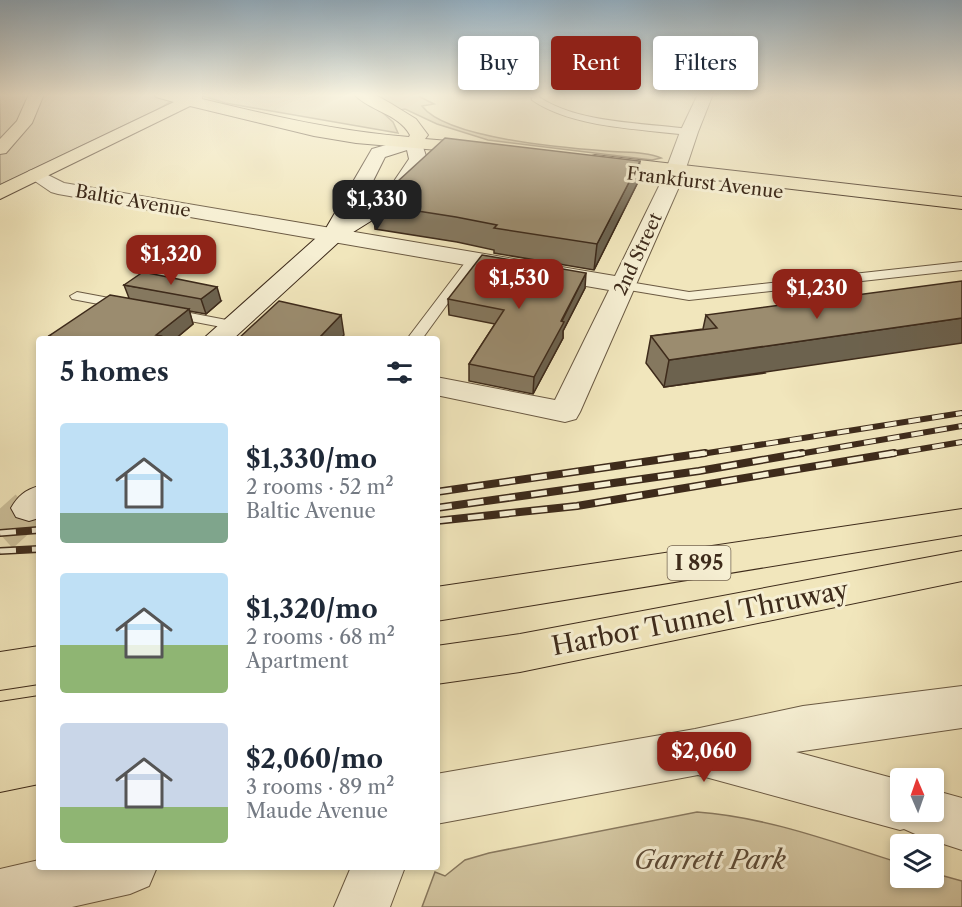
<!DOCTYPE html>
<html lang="en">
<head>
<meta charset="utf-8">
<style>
  :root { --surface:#fff; --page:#f2f2f3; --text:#1f2937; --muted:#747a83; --accent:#8f2418 }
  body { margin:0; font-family:"Libre Caslon Text",serif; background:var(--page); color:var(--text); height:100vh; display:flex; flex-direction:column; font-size:22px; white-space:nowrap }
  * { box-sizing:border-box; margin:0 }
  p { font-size:20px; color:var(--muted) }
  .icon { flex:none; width:33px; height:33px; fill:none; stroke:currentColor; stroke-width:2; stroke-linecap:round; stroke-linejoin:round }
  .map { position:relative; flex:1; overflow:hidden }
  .details { position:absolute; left:36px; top:336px; width:404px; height:534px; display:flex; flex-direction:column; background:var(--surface); border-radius:6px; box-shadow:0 3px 9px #0003 }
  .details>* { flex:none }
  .top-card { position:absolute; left:458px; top:36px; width:414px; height:54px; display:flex; gap:12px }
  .needle { width:39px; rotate:358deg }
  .buttons { position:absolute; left:890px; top:768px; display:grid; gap:12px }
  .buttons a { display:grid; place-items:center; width:54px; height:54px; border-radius:6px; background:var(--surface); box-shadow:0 3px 9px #0003; font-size:30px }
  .price { position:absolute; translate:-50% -51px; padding:0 14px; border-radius:12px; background:var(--accent); color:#fff; font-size:20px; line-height:39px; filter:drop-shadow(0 2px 3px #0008) }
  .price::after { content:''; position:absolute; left:50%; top:36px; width:18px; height:14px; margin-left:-9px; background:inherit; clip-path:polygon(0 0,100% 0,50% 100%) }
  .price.current { background:#222; color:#fff }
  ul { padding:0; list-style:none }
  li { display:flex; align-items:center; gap:18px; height:150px; padding:0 24px }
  li span { display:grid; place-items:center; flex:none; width:168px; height:120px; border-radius:6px; color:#555 }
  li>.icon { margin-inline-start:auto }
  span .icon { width:72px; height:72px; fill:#fffc; stroke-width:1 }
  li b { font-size:26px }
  h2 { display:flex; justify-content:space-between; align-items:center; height:72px; padding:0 24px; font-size:26px }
  .chip { padding:0 21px; border-radius:6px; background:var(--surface); box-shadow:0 3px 9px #0003; font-size:21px; line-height:54px }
  .chip.current { background:var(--accent); color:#fff }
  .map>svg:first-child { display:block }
  .green { fill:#d3c6a1; stroke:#88785e; stroke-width:1.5 }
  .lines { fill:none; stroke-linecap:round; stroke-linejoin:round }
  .secondary-tunnel { stroke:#cdc19c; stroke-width:38; stroke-dasharray:38 19; stroke-linecap:butt }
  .lane-casing { stroke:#6b5a43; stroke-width:2 }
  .street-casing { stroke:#6b5a43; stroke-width:2 }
  .secondary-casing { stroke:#3e2b1b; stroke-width:2 }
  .primary-casing { stroke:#3e2b1b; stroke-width:2 }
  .highway-casing { stroke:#3e2b1b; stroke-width:2 }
  .lane { fill:#f6efd3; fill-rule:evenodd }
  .street { fill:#f6efd3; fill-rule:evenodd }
  .secondary { fill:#f6efd3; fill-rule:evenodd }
  .primary { fill:#f1e6bc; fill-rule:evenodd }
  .highway { fill:#f1e6bc; fill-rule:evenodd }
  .rail-far1-casing { stroke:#3e2b1b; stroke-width:6 }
  .rail-casing { stroke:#3e2b1b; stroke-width:8 }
  .rail-far1 { stroke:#f6efd3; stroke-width:4; stroke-dasharray:12; stroke-linecap:butt }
  .rail { stroke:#f6efd3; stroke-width:5; stroke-dasharray:16; stroke-linecap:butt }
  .wall { fill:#85785f; stroke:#3e2b1b; stroke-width:1.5 }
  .shaded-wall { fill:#6c624e; stroke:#3e2b1b; stroke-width:1.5 }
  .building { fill:#9b8c6f; stroke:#3e2b1b; stroke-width:1.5 }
  .labels { text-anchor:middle; stroke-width:6; stroke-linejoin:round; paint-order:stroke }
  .far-street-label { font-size:18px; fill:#3e2b1b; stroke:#f6efd3 }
  .shield { fill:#f6efd3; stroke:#756652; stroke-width:1.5 }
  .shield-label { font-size:20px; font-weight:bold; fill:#3e2b1b }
  .near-street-label { font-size:26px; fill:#3e2b1b; stroke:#f6efd3 }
  .near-park-label { font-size:26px; font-style:italic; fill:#5c4a36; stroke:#f6efd3 }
</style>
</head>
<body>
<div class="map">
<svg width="962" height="907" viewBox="0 0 962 907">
  <rect width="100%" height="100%" fill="#f1e6bc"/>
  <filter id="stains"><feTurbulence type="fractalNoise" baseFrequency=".00333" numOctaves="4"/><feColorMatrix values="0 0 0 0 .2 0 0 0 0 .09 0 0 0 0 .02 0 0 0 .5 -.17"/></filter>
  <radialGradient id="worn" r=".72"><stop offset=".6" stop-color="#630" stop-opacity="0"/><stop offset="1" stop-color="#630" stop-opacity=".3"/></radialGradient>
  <path class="green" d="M0 94H183L157 110 0 185Z
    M197 94H420V97L434 104 422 106C446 138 566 148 606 151 623 153 645 151 661 158L652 160 488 140 437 124 405 109 383 113 393 122 398 133 225 103Z
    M697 812C767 817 833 842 900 863V878H933V873L962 881V907H422L435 872 445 876 465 860 489 853Z"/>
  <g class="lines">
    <path class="secondary-tunnel" d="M0 534 29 508"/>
    <g class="lane-casing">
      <path id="lane" d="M531 94H539V97C577 123 644 123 689 129L694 132 689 135C641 129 572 128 532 100Z
        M474 255 480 259 422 339H407L470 256Z
        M962 262V270L689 300 623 289 616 285 623 281 689 292Z
        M77 292 125 301 132 305 125 309 72 299 70 296Z
        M169 309 232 321 239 325 232 329 164 316 162 313Z"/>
    </g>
    <g class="street-casing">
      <path id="street" d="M698 94H713L698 132 682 180 580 412 576 419 565 422 436 395V377L555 400 609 290 58 194 51 192 26 175 29 171 36 169 64 183 615 276 662 180 680 132Z
        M962 686V728L796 752 900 780V812H933V790L962 798V850L922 837 904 829 900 830 698 775 436 824V774L695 729 803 706Z
        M39 860V867H157L149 886 130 894 72 907H0V869Z
        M351 867H405L390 907H334Z"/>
    </g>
    <g class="secondary-casing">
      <path id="secondary" d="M414 137 420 138 427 159 402 198 387 211 342 239 233 339H203L325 230 372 149ZM407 150 409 159 388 190 358 211 385 157Z
        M39 486V518L29 521 16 517 11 508C18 496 25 490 39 486Z"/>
    </g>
    <g class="primary-casing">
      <path id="primary" d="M29 94H44L32 123 6 153 0 154V139L17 121Z
        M154 94H202V99C272 116 336 131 409 137L410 135C398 113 369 111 354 94H374L390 103 416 119 428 135 425 139 484 144 490 145 493 149 490 153 484 154 356 143 314 136 190 106 0 199V185L174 102 156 97Z
        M595 155 962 197V209L588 165 586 161 588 157Z"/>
    </g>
    <g class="highway-casing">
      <path id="highway" d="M962 509V535L436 621V587Z
        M962 551V581L520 672 436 684V646L520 634Z
        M39 646V684L0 690V652Z
        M39 696V784L0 792V702Z"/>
    </g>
    <use href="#lane" class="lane"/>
    <use href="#street" class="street"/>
    <use href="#secondary" class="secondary"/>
    <use href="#primary" class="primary"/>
    <use href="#highway" class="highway"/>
    <g class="rail-far1-casing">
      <path id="rail-far1" d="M695 455 962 413
        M793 455 962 426
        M885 455 962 442"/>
    </g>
    <g class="rail-casing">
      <path id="rail" d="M436 492 705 453
        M436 508 699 471 802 453
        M436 521 577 506 894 453
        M0 533 39 530
        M0 551 39 549"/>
    </g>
    <use href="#rail-far1" class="rail-far1"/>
    <use href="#rail" class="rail"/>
  </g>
  <path class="wall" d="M637 184 594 270 494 253V250L457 242 375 229 373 204Z
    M124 285 221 301 206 314 189 311 193 324 175 339H50L49 336 129 298Z
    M585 288 563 331V338L533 394 469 381V364L495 324 449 315 448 299Z
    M706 315 765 373 664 387 646 363 651 336 703 329Z"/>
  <path class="shaded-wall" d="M640 161 637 184 594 270 597 244Z
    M586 273 585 288 563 331V338L533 394 534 377Z
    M217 287 221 301 206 314 201 299Z
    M189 309 193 324 175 339H157L156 335Z
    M341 315 344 335 340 339H318Z
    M962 318V343L664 387 669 360Z"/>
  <path class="building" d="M445 138 640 161 597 244 494 228 497 225 456 217 373 204Z
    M482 255 586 273 561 321 564 322 534 377 469 364 504 310 448 299Z
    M143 272 217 287 201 299 124 285Z
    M962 281V318L669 360 651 336 717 328 706 315Z
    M110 295 189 309 156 335 161 336 157 339H57L58 338 49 336Z
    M279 301 341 315 318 339H238Z"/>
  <linearGradient id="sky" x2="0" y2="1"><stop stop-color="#93aec0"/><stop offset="0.43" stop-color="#f9f4e1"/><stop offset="1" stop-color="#f9f4e1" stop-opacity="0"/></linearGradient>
  <rect width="962" height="221" fill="url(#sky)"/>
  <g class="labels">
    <g class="far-street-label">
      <text transform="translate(705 183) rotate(7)" y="6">Frankfurst Avenue</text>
      <text transform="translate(133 201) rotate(10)" y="6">Baltic Avenue</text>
      <text transform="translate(638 254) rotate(-65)" y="6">2nd Street</text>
    </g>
    <rect class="shield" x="667.5" y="546" width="63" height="34" rx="4.5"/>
    <g class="shield-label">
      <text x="699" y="570">I 895</text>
    </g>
    <g class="near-street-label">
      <text transform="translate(700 618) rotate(-11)" y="9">Harbor Tunnel Thruway</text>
    </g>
    <g class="near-park-label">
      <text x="710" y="869">Garrett Park</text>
    </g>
  </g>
  <rect width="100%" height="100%" filter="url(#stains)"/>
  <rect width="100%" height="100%" fill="url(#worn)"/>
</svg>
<div class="buttons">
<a><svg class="needle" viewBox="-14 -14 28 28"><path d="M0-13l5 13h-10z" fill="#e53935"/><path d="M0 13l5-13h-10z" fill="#747a83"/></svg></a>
<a><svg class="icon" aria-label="layers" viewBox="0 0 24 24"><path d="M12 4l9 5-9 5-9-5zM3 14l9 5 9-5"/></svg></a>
</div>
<b class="price current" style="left:377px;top:231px">$1,330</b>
<b class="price" style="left:171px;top:286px">$1,320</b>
<b class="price" style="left:519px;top:310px">$1,530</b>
<b class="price" style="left:817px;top:320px">$1,230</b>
<b class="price" style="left:704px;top:783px">$2,060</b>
<div class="top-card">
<a class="chip">Buy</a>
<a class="chip current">Rent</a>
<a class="chip">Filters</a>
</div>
<section class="details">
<h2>5 homes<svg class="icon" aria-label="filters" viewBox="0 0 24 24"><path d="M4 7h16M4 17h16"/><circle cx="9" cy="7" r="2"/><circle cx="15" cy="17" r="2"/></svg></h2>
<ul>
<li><span style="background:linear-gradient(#bfe0f5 75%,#7fa58c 0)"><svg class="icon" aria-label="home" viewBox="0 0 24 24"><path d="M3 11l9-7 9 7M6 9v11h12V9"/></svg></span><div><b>$1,330/mo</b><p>2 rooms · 52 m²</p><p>Baltic Avenue</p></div></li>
<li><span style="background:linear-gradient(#bfe0f5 60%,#8fb573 0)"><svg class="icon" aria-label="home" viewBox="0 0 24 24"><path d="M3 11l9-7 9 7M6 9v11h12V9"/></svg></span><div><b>$1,320/mo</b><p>2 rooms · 68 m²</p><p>Apartment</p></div></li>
<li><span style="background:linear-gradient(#c9d6e8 70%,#8fb573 0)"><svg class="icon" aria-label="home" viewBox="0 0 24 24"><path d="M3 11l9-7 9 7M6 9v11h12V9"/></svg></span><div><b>$2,060/mo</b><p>3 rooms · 89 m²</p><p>Maude Avenue</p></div></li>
</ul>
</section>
</div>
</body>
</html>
